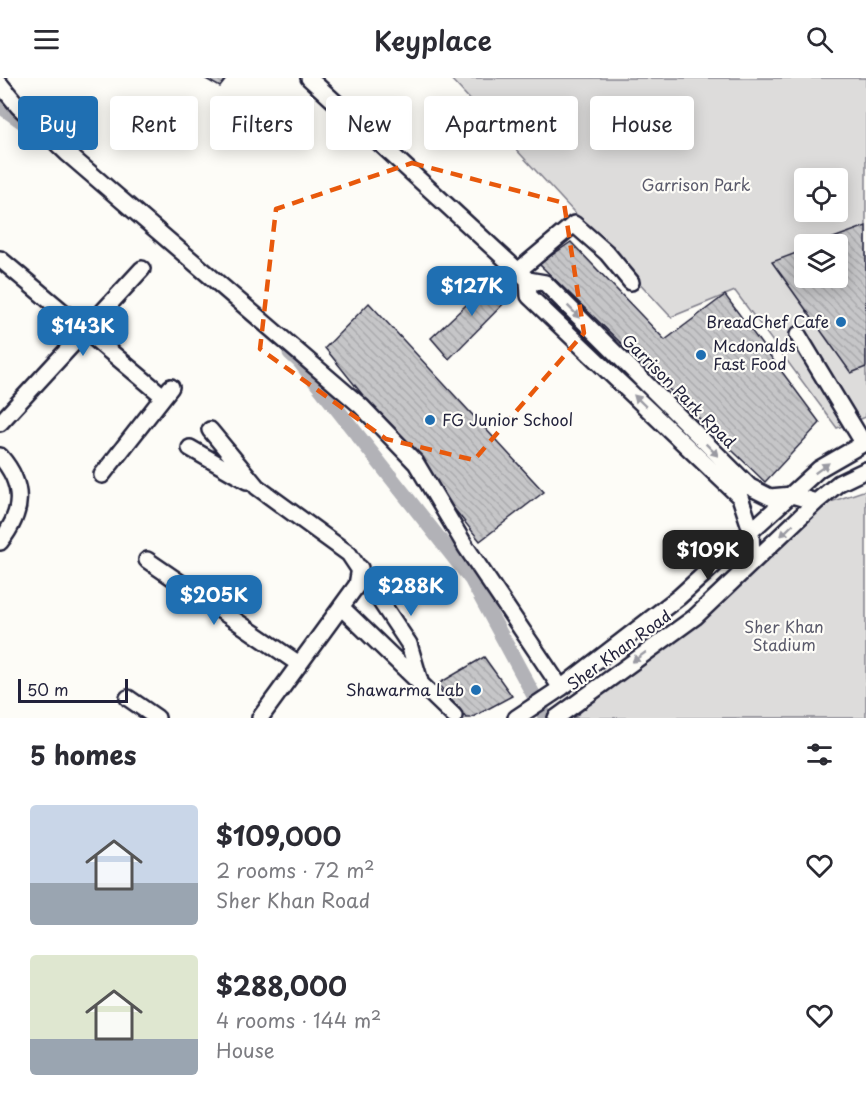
<!DOCTYPE html>
<html lang="en">
<head>
<meta charset="utf-8">
<style>
  :root { --surface:#fff; --page:#f7f7f7; --text:#2b2b33; --muted:#7c7c81; --accent:#1f6fb2 }
  body { margin:0; font-family:"Playpen Sans",sans-serif; background:var(--page); color:var(--text); height:100vh; display:flex; flex-direction:column; font-size:22px; white-space:nowrap }
  * { box-sizing:border-box; margin:0 }
  p { font-size:20px; color:var(--muted) }
  .icon { flex:none; width:33px; height:33px; fill:none; stroke:currentColor; stroke-width:2; stroke-linecap:round; stroke-linejoin:round }
  .map { position:relative; height:640px; overflow:hidden }
  .sheet { display:flex; flex-direction:column; background:var(--surface); flex:1 }
  .sheet>* { flex:none }
  .top-card { position:absolute; left:18px; top:18px; width:831px; height:54px; display:flex; gap:12px }
  .controls { position:absolute; left:794px; top:90px; display:grid; gap:12px }
  .controls a { display:grid; place-items:center; width:54px; height:54px; border-radius:6px; background:var(--surface); box-shadow:0 3px 15px #0003; font-size:30px }
  .scale { position:absolute; left:18px; bottom:15px; width:110px; box-sizing:border-box; padding-left:6px; border:3px solid #22223b; border-top:0; font-size:16px; line-height:21px; white-space:nowrap; color:#22223b; -webkit-text-stroke:4px #fdfcf7; paint-order:stroke }
  .price { position:absolute; translate:-50% -51px; padding:0 14px; border-radius:12px; background:var(--accent); color:#fff; font-size:20px; line-height:39px; filter:drop-shadow(0 2px 3px #0008) }
  .price::after { content:''; position:absolute; left:50%; top:36px; width:18px; height:14px; margin-left:-9px; background:inherit; clip-path:polygon(0 0,100% 0,50% 100%) }
  .price.active { background:#222; color:#fff }
  ul { padding:0; list-style:none }
  li { display:flex; align-items:center; gap:18px; height:150px; padding:0 30px }
  li span { display:grid; place-items:center; flex:none; width:168px; height:120px; border-radius:6px; color:#555 }
  li>.icon { margin-inline-start:auto }
  span .icon { width:72px; height:72px; fill:#fffc; stroke-width:1 }
  li b { font-size:26px }
  h2 { display:flex; justify-content:space-between; align-items:center; height:72px; padding:0 30px; font-size:26px }
  .tag { padding:0 21px; border-radius:6px; background:var(--surface); box-shadow:0 3px 15px #0003; font-size:21px; line-height:54px }
  .tag.active { background:var(--accent); color:#fff }
  header { display:flex; justify-content:space-between; align-items:center; height:78px; padding:0 30px; background:var(--surface); font-size:27px; font-weight:600 }
  .map>svg:first-child { display:block }
  .park { fill:#dddcdb; stroke:#807f8b; stroke-width:1.5; fill-rule:evenodd }
  .lines { fill:none; stroke-linecap:round; stroke-linejoin:round }
  .canal { stroke:#b2b2b7; stroke-width:15 }
  .building { fill:url(#building-back-hatch); stroke:#22223b; stroke-width:1.5 }
  .minor-casing { stroke:#22223b; stroke-width:20 }
  .minor { stroke:#fdfcf7; stroke-width:15 }
  .oneway { fill:#9a9aa2 }
  .marked { fill:none; stroke:#e8590c; stroke-width:4.5; stroke-dasharray:12 8; stroke-linejoin:round }
  .poi-dot { fill:#1f6fb2; stroke:#fdfcf7; stroke-width:2 }
  .labels { text-anchor:middle; stroke-width:4.5; stroke-linejoin:round; paint-order:stroke }
  .park-label { font-size:16px; fill:#5a5a6b; stroke:#fdfcf7 }
  .poi-label { font-size:16px; fill:#22223b; stroke:#fdfcf7; text-anchor:end }
  .street-label { font-size:16px; fill:#22223b; stroke:#fdfcf7 }
</style>
</head>
<body>
<header><svg class="icon" aria-label="menu" viewBox="0 0 24 24"><path d="M4 6h16M4 12h16M4 18h16"/></svg>Keyplace<svg class="icon" aria-label="search" viewBox="0 0 24 24"><circle cx="10" cy="10" r="6"/><path d="M15 15l6 6"/></svg></header>
<div class="map">
<svg width="866" height="640" viewBox="0 0 866 640">
  <defs>
    <pattern id="building-back-hatch" width="6" height="6" patternUnits="userSpaceOnUse" patternTransform="scale(1.5)"><rect width="6" height="6" fill="#c6c6c8"/><path d="M-1 5l2 2M0 0l6 6M5-1l2 2" fill="none" stroke="#aaaaad"/></pattern>
  </defs>
  <rect width="100%" height="100%" fill="#fdfcf7"/>
  <filter id="ink" filterUnits="userSpaceOnUse"><feTurbulence type="fractalNoise" baseFrequency=".0167" numOctaves="2"/><feDisplacementMap in="SourceGraphic" scale="12" xChannelSelector="R" yChannelSelector="G"/><feConvolveMatrix kernelMatrix="1 2 1 2 8 2 1 2 1" color-interpolation-filters="sRGB"/></filter>
  <g filter="url(#ink)">
    <path class="park" d="M450 0H866V339L837 350 735 213 671 239ZM804 100H837V134H804ZM804 166H837V200H804Z
      M866 412V640H574L801 434Z"/>
    <g class="lines">
      <path class="canal" d="M0 28 45 60
        M290 275 300 284 471 501 546 640"/>
    </g>
    <path class="building" d="M204 0H227L220 9Z
      M866 148V289L851 295 772 184 804 172V200H837V166H817Z
      M571 164 665 262 725 217 820 345 765 404 539 186Z
      M497 198 514 215 449 281 431 260Z
      M369 225 544 414 480 463 325 270Z
      M484 579 512 618 471 640H466L438 606Z"/>
    <g class="lines">
      <g class="minor-casing">
        <path id="minor" d="M309 0 528 202 545 205 750 409 770 419 792 417 816 424
          M0 6 18 28 68 76 361 328 416 385 466 469 561 610
          M0 181 163 318
          M518 193 574 146 607 175 631 204
          M528 202 529 218 740 419 751 452 752 484
          M798 257 864 366
          M0 345 142 191
          M210 352 257 409 349 476 409 566 421 607
          M190 370 247 403
          M0 378C26 408 23 435 0 464
          M102 397 171 309
          M147 482 299 586
          M341 529 454 638
          M128 620 157 640
          M260 640 357 507 360 490
          M516 640 561 610 679 519 819 391 866 364
          M556 640 695 539 816 424 839 405 866 392"/>
      </g>
      <use href="#minor" class="minor"/>
    </g>
    <defs><path id="oneway-solid" d="M-6-.8H1V-3.2L6.5 0L1 3.2V.8H-6Z" transform="scale(1.5)"/></defs>
    <g class="oneway">
      <use href="#oneway-solid" transform="translate(574 234) rotate(45)"/>
      <use href="#oneway-solid" transform="translate(640 323) rotate(-136)"/>
      <use href="#oneway-solid" transform="translate(712 372) rotate(45)"/>
      <use href="#oneway-solid" transform="translate(822 390) rotate(-36)"/>
      <use href="#oneway-solid" transform="translate(787 452) rotate(136)"/>
      <use href="#oneway-solid" transform="translate(639 579) rotate(144)"/>
    </g>
  </g>
  <path class="marked" d="M412 85 564 125 584 255 474 382 386 361 260 271 276 131Z"/>
  <g class="poi-dot">
    <circle cx="841" cy="244" r="6"/>
    <circle cx="701" cy="277" r="6"/>
    <circle cx="430" cy="342" r="6"/>
    <circle cx="476" cy="612" r="6"/>
  </g>
  <g class="labels">
    <g class="park-label">
      <text x="696" y="113">Garrison Park</text>
      <text x="784" y="555">Sher Khan<tspan x="784" dy="18">Stadium</tspan></text>
    </g>
    <g class="poi-label">
      <text x="829" y="250">BreadChef Cafe</text>
      <text x="713" y="274" text-anchor="start">Mcdonalds<tspan x="713" dy="18">Fast Food</tspan></text>
      <text x="442" y="348" text-anchor="start">FG Junior School</text>
      <text x="464" y="618">Shawarma Lab</text>
    </g>
    <g class="street-label">
      <text transform="translate(679 313) rotate(45)" y="6">Garrison Park Rpad</text>
      <text transform="translate(619 572) rotate(-36)" y="6">Sher Khan Road</text>
    </g>
  </g>
</svg>
<div class="controls">
<a><svg class="icon" aria-label="locate" viewBox="0 0 24 24"><circle cx="12" cy="12" r="6"/><path d="M12 2v4M12 18v4M2 12h4M18 12h4"/></svg></a>
<a><svg class="icon" aria-label="layers" viewBox="0 0 24 24"><path d="M12 4l9 5-9 5-9-5zM3 14l9 5 9-5"/></svg></a>
</div>
<div class="scale">50 m</div>
<b class="price" style="left:472px;top:239px">$127K</b>
<b class="price" style="left:83px;top:279px">$143K</b>
<b class="price active" style="left:708px;top:503px">$109K</b>
<b class="price" style="left:411px;top:539px">$288K</b>
<b class="price" style="left:214px;top:548px">$205K</b>
<div class="top-card">
<a class="tag active">Buy</a>
<a class="tag">Rent</a>
<a class="tag">Filters</a>
<a class="tag">New</a>
<a class="tag">Apartment</a>
<a class="tag">House</a>
</div>
</div>
<section class="sheet">
<h2>5 homes<svg class="icon" aria-label="filters" viewBox="0 0 24 24"><path d="M4 7h16M4 17h16"/><circle cx="9" cy="7" r="2"/><circle cx="15" cy="17" r="2"/></svg></h2>
<ul>
<li><span style="background:linear-gradient(#c9d6e8 65%,#9aa5b1 0)"><svg class="icon" aria-label="home" viewBox="0 0 24 24"><path d="M3 11l9-7 9 7M6 9v11h12V9"/></svg></span><div><b>$109,000</b><p>2 rooms · 72 m²</p><p>Sher Khan Road</p></div><svg class="icon" aria-label="heart" viewBox="0 0 24 24"><path d="M12 20l-8-8c-3-5 5-10 8-4 3-6 11-1 8 4z"/></svg></li>
<li><span style="background:linear-gradient(#dfe7d0 70%,#9aa5b1 0)"><svg class="icon" aria-label="home" viewBox="0 0 24 24"><path d="M3 11l9-7 9 7M6 9v11h12V9"/></svg></span><div><b>$288,000</b><p>4 rooms · 144 m²</p><p>House</p></div><svg class="icon" aria-label="heart" viewBox="0 0 24 24"><path d="M12 20l-8-8c-3-5 5-10 8-4 3-6 11-1 8 4z"/></svg></li>
</ul>
</section>
</body>
</html>
